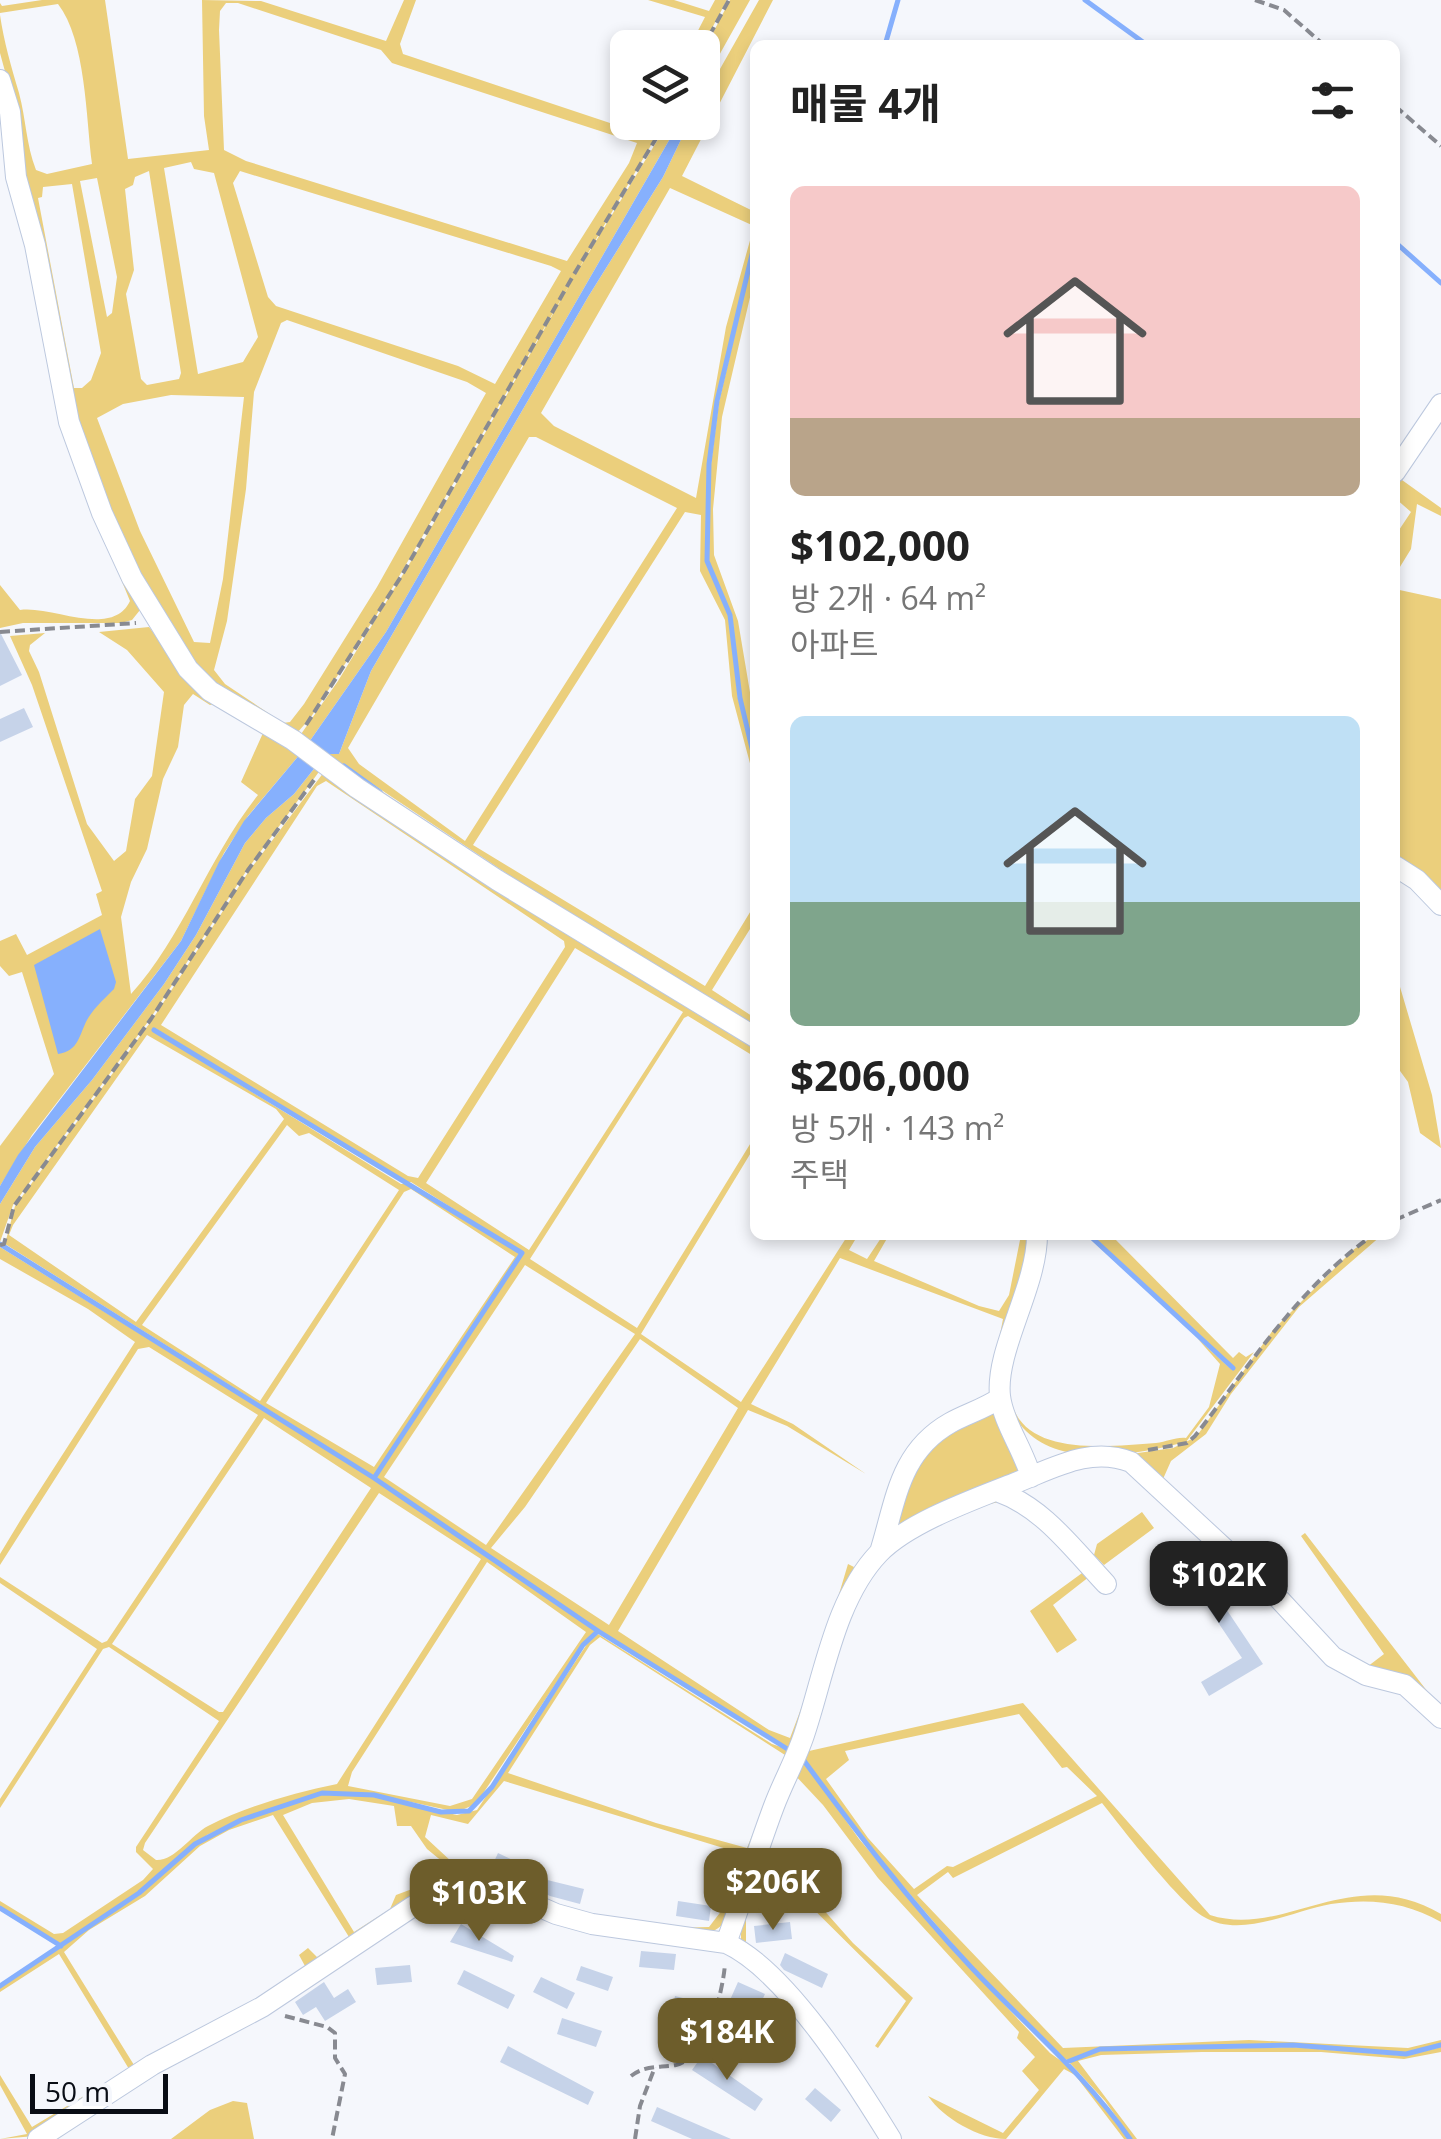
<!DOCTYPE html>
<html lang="ko">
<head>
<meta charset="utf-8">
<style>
  :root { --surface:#fff; --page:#f2f2f2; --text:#222; --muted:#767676; --accent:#6d5d2b }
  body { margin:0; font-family:"Open Sans","Noto Sans KR",sans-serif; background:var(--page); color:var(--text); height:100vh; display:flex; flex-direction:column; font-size:38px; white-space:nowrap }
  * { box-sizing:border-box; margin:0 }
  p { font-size:32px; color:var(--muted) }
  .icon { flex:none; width:55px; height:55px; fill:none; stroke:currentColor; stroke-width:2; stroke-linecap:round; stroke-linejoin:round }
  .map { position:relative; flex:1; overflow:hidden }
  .drawer { position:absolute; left:750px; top:40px; width:650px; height:1200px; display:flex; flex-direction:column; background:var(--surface); border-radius:15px; box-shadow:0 5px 15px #0003 }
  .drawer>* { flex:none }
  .buttons { position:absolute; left:610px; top:30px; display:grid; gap:20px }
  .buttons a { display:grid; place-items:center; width:110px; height:110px; border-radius:15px; background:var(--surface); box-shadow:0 5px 15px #0003; font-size:50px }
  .scale { position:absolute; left:30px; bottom:25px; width:138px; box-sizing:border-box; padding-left:10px; border:5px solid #090d15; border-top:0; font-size:28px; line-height:35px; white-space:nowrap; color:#090d15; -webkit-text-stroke:8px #f5f7fc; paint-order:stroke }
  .price { position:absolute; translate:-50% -85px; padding:0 22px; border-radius:20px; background:var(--accent); color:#fff; font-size:32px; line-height:65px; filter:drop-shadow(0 2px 5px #0008) }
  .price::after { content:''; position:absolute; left:50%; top:60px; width:30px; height:22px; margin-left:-15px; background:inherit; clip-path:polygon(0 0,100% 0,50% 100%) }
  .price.current { background:#222; color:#fff }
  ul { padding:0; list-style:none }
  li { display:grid; align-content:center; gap:20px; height:530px; padding:0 40px }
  li span { display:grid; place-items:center; height:310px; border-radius:15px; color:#555 }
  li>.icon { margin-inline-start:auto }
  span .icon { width:180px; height:180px; fill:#fffc; stroke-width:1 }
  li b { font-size:42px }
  h2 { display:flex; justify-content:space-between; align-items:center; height:120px; padding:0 40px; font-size:42px }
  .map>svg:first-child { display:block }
  .green { fill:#ebcf7c; fill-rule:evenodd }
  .water { fill:#86b0fd }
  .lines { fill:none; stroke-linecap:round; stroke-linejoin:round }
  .stream { stroke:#86b0fd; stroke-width:5 }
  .building { fill:#c6d3e9 }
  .minor-casing { stroke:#bcc8de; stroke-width:22 }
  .path { stroke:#888a91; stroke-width:4; stroke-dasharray:10 5; stroke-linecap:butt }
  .minor { stroke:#fff; stroke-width:20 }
</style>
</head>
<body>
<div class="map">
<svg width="1441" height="2139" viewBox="0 0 1441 2139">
  <rect width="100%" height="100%" fill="#f5f7fc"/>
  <path class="green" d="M42 0H105L128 159 209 150 204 116 202 0 261 1 386 41 404 0H416L400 44 403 54 646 135 653 123H664L377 614 311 717 297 733 206 679 163 621 87 461 30 209 16 112 0 53V15C4 42 11 66 19 93 26 119 26 144 36 170L47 174 92 164C86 118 86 40 58 4L0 13V3L2 6ZM226 3H238L381 50 392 63 637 143 629 163 567 261 246 161 224 150 219 30 220 11ZM191 162 194 169 214 173 258 337 243 362 198 374 164 168ZM149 171 181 373 179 379 147 385 141 379 126 294 134 270 125 189 133 185 135 177ZM240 171 551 266 561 271 495 384 458 366 276 306 268 297 233 183ZM97 178 117 277 112 313 107 317 80 181ZM72 184 101 353 91 380 82 388H74L38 198 42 197 43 187ZM287 320 467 382 486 393 377 587 304 704 290 722 283 723 225 684 214 670 227 621 246 489 254 392 281 323ZM171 395 244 397 223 579 210 643 194 642 140 531 97 418 123 404Z
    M648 0H674L709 11 715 0H727L702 47 689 48 705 17Z
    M730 0H750L703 84V52Z
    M759 0H773L682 176 755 212V237L716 401 708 464 705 561 729 616 738 698 755 765V782L732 696 725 620 700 571 701 515 685 512 473 845 705 986 755 904V921L712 990 755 1018V1026L560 909 344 765 532 896 325 754H339L371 671 588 297 663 177 689 123 702 122 703 99ZM670 188 754 226 726 327 696 498 554 426 541 413ZM529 437H536L677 508 465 841 359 764 348 748Z
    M668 123H679L386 632 307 745 299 737 338 681 427 535 574 277Z
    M755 248V276L722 417 713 509 714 555 738 621 755 722V756L741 698 732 615 708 561 711 464 719 402Z
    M73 462 140 610 132 620 121 623H23L0 628V585L20 610C51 605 112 639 130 601Z
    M1395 475 1441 508V516L1417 504 1411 549 1395 575V536L1411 512 1395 498Z
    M1395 589 1441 599V901L1395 863Z
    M149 627 186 676 217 703 210 705 193 694 184 705 178 747 163 779 147 849 131 882 121 917 131 994C183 937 208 858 258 795L241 782 263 733 301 753 248 816 224 853 181 941 32 1135 0 1186V1146L54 1074 22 972 9 976 0 966V941L16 934 27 955 102 915 96 894 102 891 32 685 10 636 45 633 30 645 29 651 39 672 87 824 114 861 126 851 135 799 152 776 164 692 127 650 99 632Z
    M317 765 321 769 247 870 150 1019 13 1205 0 1242V1204L35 1147 92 1080 164 984 196 935 245 843 266 818 294 794Z
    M324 772 509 892 755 1042V1057L688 1016 684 1018 530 1259 637 1328 755 1136V1146L641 1334 741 1402 848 1235H858L849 1250 867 1259 883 1235H889L874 1261 979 1306 999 1311 1009 1295 1021 1235H1032L1028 1269 995 1394 987 1402 1003 1319 840 1258 751 1404 793 1424 866 1474 787 1426 748 1410 618 1631 769 1730 790 1738 819 1661 848 1564 854 1567 807 1715 734 1910C718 1936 704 1936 676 1934V1928L709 1927 729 1901 743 1854 504 1781 468 1824 431 1815 425 1837 452 1862 461 1877 352 1940 239 2017 153 2060 35 2136 0 2139 27 2134 0 2085V2075L32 2127 129 2069 59 1954 0 1992V1987L140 1894 196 1845 242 1821 322 1794 374 1797 457 1815 477 1810 587 1644 598 1634 772 1744 790 1750 598 1630 376 1477 519 1258 374 1476 5 1244 15 1206 152 1020 249 871ZM326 781 564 941 565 947 418 1178 408 1176 161 1025 317 786ZM575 948 683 1012 529 1250 426 1183ZM155 1028 402 1182H411L523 1253 409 1184H401L153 1031ZM147 1035 276 1109 284 1119 136 1322 9 1235 13 1225ZM287 1125 299 1136 309 1133 399 1190 260 1401 142 1325ZM411 1189 515 1257 374 1467 266 1403 404 1192ZM525 1265 635 1334 486 1545 384 1477ZM640 1339 738 1408 609 1625 491 1548 525 1507ZM600 1637 785 1755 747 1848 656 1823 508 1773 590 1645ZM349 1799 394 1806 397 1826H411L427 1849 449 1867 431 1882 396 1895 390 1909 354 1932 283 1815 312 1803ZM273 1815 349 1937 317 1957 308 1948 299 1955 305 1966 225 2019 134 2065 64 1952 89 1930 145 1896 200 1846 229 1830Z
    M1395 970 1432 1095 1441 1148 1420 1133 1408 1082 1395 1064Z
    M1092 1235H1111L1233 1358 1239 1352 1246 1357 1254 1352 1186 1442C1138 1454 1065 1469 1026 1431 1014 1420 1010 1405 1004 1390L1012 1361C992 1459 1092 1448 1156 1443 1167 1442 1175 1437 1186 1438L1209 1407 1220 1364 1197 1338 1232 1370 1235 1368Z
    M1375 1235H1382L1299 1307 1231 1394 1206 1434 1171 1461 1163 1479 1338 1650 1367 1667 1384 1654 1301 1536 1305 1533 1441 1709 1345 1660 1131 1454 1173 1448 1196 1437 1273 1330 1353 1250Z
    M0 1247 374 1479 595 1631 582 1644 476 1804 457 1812 374 1794 321 1792 241 1819 207 1835 138 1892 61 1944 0 1907V1901L54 1934 63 1933 143 1880 153 1869 136 1852V1847L219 1721 109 1647 103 1649 0 1808V1799L97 1649 0 1583V1577L102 1643 107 1641 258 1415 149 1347 138 1349 0 1565V1554L23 1516 135 1342 88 1309 0 1259ZM264 1418 371 1488 223 1712H219L112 1644ZM379 1493 481 1559 337 1784C293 1793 248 1806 208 1826 191 1835 175 1861 156 1860L143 1850 145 1843ZM487 1562 586 1632 472 1799 450 1806 348 1786 352 1772Z
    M998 1405 1023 1475 891 1535 897 1501 927 1444Z
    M1006 1494 1019 1499C977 1502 908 1531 880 1563 849 1596 817 1705 809 1751L1023 1703 1210 1915C1285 1939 1352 1861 1441 1914V1922C1406 1902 1371 1898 1331 1904 1292 1911 1241 1939 1204 1917 1180 1904 1122 1828 1102 1803L953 1878 948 1872 917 1895 1063 2048 1249 2040 1408 2048 1441 2040V2044L1406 2053 1293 2044 1100 2048 1067 2060 1052 2051 969 1963 861 1837 801 1757 859 1839 967 1965 1050 2053 1078 2073 1128 2139H1124L1075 2075 1064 2069 1006 2139C979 2139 943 2118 928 2096L1003 2133 1039 2090 1022 2071 1035 2057 1017 2038 1019 2032 878 1878 823 1805 793 1773 853 1598 873 1565 902 1541 935 1523ZM1019 1714 1062 1768 1067 1767 1097 1796 953 1867 947 1866 914 1889 868 1838 826 1779 849 1760 845 1751Z
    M1142 1512 1154 1528 1104 1565 1094 1555 1097 1544Z
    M1089 1568 1094 1573 1053 1605 1077 1640 1057 1653 1030 1611Z
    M766 1845 853 1943 913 1998 878 2048 875 2046 906 2001 774 1870 761 1877 753 1908 746 1909V1943H741V1923Z
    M1293 2047 1406 2056 1441 2047V2052L1404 2059 1321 2052H1202L1101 2055 1078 2061 1137 2139H1132L1105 2101 1069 2062 1100 2051Z
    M233 2101 247 2103 254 2139H171L210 2110Z"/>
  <path class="water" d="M679 123H689L663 177 588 297 371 671 339 754H325L307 745 386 632Z
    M301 753 317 765 294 794 266 818 245 843 196 935 164 984 92 1080 35 1147 0 1204V1186L18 1155 181 941 219 862 244 821Z
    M100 929 116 982 114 989C105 998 93 1009 87 1020 79 1035 79 1051 58 1054L34 965Z"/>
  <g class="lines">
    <path class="stream" d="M1085 0 1147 45
      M885 45 898 0
      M755 242 717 401 709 464 707 561 730 615 740 698 755 761
      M1395 242 1441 283
      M344 766 380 792
      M154 1030 522 1253 374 1478
      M1089 1235 1233 1368
      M0 1244 374 1478 598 1631 789 1750
      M802 1758C855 1830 909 1901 970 1966 1025 2025 1084 2073 1130 2139
      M0 1908 61 1946
      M0 1986 139 1893 195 1844 241 1820 322 1793 374 1795 441 1812 469 1811 492 1787 583 1645 598 1631
      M1067 2062 1100 2049 1293 2045 1406 2054 1441 2045"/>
  </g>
  <path class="building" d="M0 632 22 675 0 686Z
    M24 708 33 727 0 742V719Z
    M1182 1543 1263 1664 1209 1696 1201 1682 1242 1658 1170 1551Z
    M498 1853 537 1872 535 1877 584 1889 580 1904 550 1896 491 1868Z
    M678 1901 711 1906 709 1921 676 1916Z
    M790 1922 792 1939 756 1943 754 1926Z
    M461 1924 514 1956 512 1962 450 1942Z
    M641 1951 676 1954 674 1970 639 1967Z
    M785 1953 828 1974 822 1988 784 1970 780 1965Z
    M410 1965 412 1982 377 1985 375 1968Z
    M581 1966 613 1977 608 1991 576 1980Z
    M464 1970 515 1995 508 2009 457 1984Z
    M541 1977 575 1993 567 2009 533 1992Z
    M324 1982 334 1998 348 1989 356 2002 325 2021 316 2007 303 2015 295 2002Z
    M738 1982 765 1994 749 2029 756 2033 747 2047 717 2030 721 2023 672 2011 675 1996 726 2009Z
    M562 2018 602 2031 596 2047 557 2034Z
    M508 2046 594 2092 588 2105 500 2062Z
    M702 2056 763 2099 755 2111 692 2070Z
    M815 2088 841 2110 831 2122 805 2099Z
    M657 2107 731 2139H692L651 2121Z"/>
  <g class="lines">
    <g class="minor-casing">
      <path id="minor" d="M0 80 10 112 16 177 35 245 69 422 102 513 132 578 188 669 210 691 293 740 357 788 497 880 755 1037
        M1395 472 1441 404
        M1395 866 1417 880 1441 905
        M1031 1477C1024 1451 1003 1422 1000 1396 995 1350 1037 1287 1037 1235
        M997 1491C1043 1507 1073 1549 1106 1584
        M880 1552C896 1501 899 1452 950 1423 966 1414 984 1409 1000 1398
        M726 1943C743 1898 757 1851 774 1806 783 1782 796 1759 804 1735 824 1676 835 1599 879 1553 909 1522 975 1499 1015 1483 1054 1468 1090 1446 1131 1462L1280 1600 1333 1657 1366 1675 1405 1685 1441 1718
        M38 2139 152 2065 262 2007 412 1907 462 1880 476 1879 556 1914 592 1924 726 1943C786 1970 856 2082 891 2139"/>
    </g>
    <path class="path" d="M1255 0 1284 10 1324 45
      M702 49 729 0
      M1395 106 1441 146
      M0 632 136 623
      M306 725 402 575 573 276 666 122
      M1395 1220 1441 1200
      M0 1245 4 1244 14 1206 151 1019 248 870 314 780
      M1148 1450 1187 1443 1195 1436C1251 1364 1297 1289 1373 1235
      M285 2016 327 2027 335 2033V2058L345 2074 332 2139
      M631 2076C645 2065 659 2068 676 2065 707 2058 723 1991 725 1964
      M635 2139 640 2106 655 2067"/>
    <use href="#minor" class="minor"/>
  </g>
</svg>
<div class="buttons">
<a><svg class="icon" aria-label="layers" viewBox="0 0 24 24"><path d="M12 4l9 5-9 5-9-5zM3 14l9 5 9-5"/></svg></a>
</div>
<div class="scale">50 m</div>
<b class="price current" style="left:1219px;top:1626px">$102K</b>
<b class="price" style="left:773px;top:1933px">$206K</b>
<b class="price" style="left:479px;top:1944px">$103K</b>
<b class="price" style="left:727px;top:2083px">$184K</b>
<section class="drawer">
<h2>매물 4개<svg class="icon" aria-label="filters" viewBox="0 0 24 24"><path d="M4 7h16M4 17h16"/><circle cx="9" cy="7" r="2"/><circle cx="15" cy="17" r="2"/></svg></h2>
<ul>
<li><span style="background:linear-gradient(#f6c9c9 75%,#b9a48a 0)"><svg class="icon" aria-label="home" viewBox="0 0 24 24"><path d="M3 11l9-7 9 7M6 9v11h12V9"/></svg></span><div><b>$102,000</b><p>방 2개 · 64 m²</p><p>아파트</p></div></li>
<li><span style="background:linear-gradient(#bfe0f5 60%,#7fa58c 0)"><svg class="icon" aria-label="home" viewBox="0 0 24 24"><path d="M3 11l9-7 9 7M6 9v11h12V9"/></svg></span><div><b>$206,000</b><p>방 5개 · 143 m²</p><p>주택</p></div></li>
</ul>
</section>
</div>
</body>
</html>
